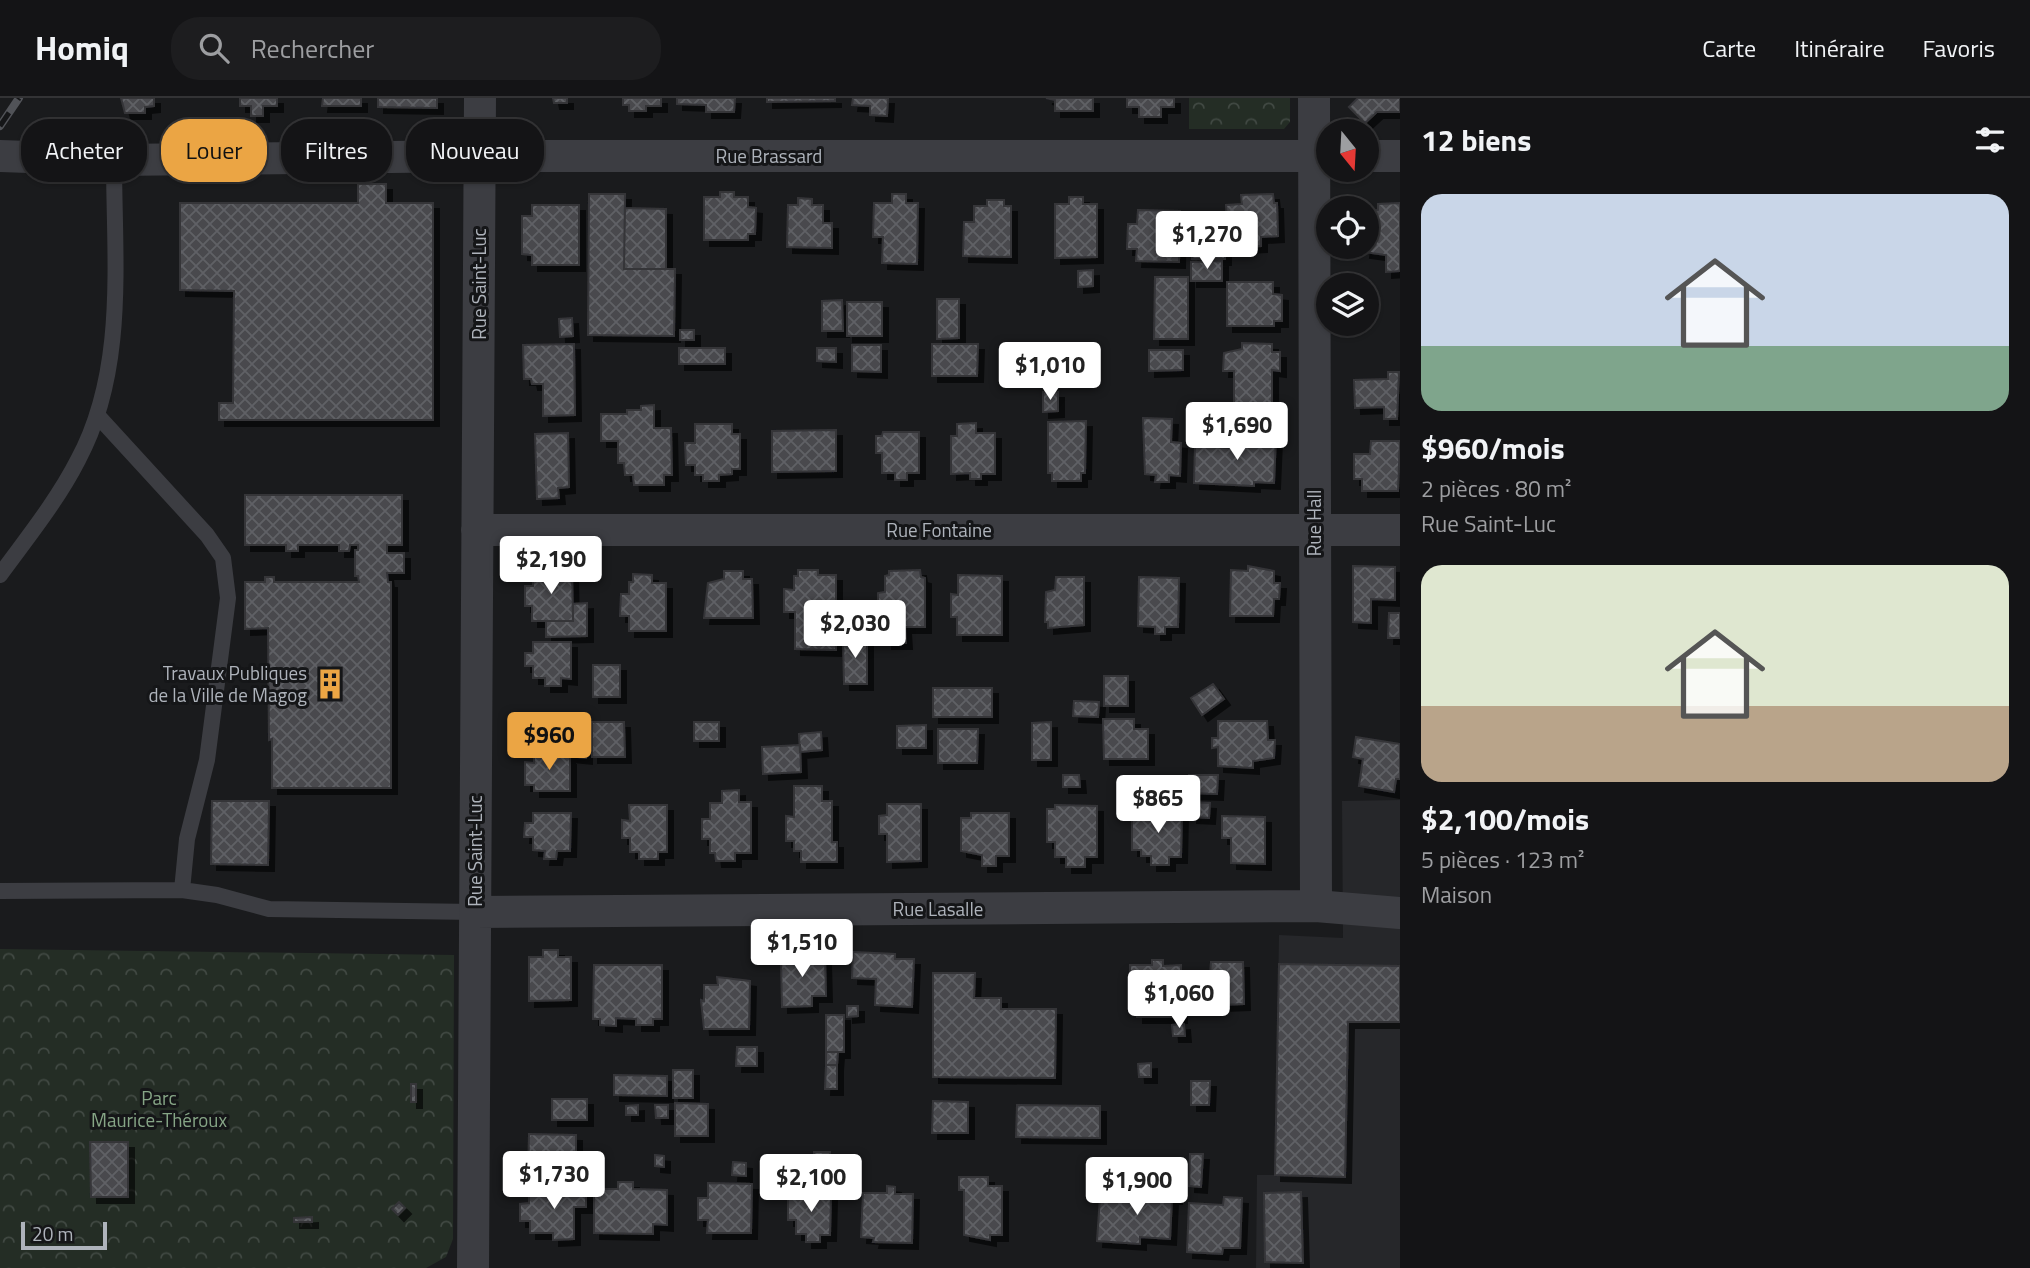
<!DOCTYPE html>
<html lang="fr">
<head>
<meta charset="utf-8">
<style>
  :root { --surface:#141416; --page:#1d1d1f; --text:#f1f3f6; --muted:#9d9ea1; --line:#333335; --accent:#eba544 }
  body { margin:0; font-family:"Titillium Web",sans-serif; background:var(--page); color:var(--text); height:100vh; display:flex; flex-direction:column; font-size:26px; white-space:nowrap }
  * { box-sizing:border-box; margin:0 }
  p { font-size:23px; color:var(--muted) }
  .icon { flex:none; width:38px; height:38px; fill:none; stroke:currentColor; stroke-width:2; stroke-linecap:round; stroke-linejoin:round }
  .map { position:relative; flex:1; overflow:hidden }
  .panel { display:flex; flex-direction:column; background:var(--surface); width:630px }
  .panel>* { flex:none }
  .hud { position:absolute; left:21px; top:21px; width:665px; height:63px; display:flex; gap:14px }
  .needle { width:46px; rotate:162deg }
  .fabs { position:absolute; left:1316px; top:21px; display:grid; gap:14px }
  .fabs a { display:grid; place-items:center; width:63px; height:63px; border-radius:50%; background:var(--surface); box-shadow:0 2px 5px #0004,0 0 0 2px var(--line); font-size:35px }
  .scale { position:absolute; left:21px; bottom:18px; width:86px; box-sizing:border-box; padding-left:7px; border:4px solid #aeb3bb; border-top:0; font-size:19px; line-height:24px; white-space:nowrap; color:#aeb3bb; -webkit-text-stroke:5px #151618; paint-order:stroke }
  .price { position:absolute; translate:-50% -60px; padding:0 16px; border-radius:7px; background:#fff; color:#222; font-size:23px; line-height:46px; filter:drop-shadow(0 2px 4px #0008) }
  .price::after { content:''; position:absolute; left:50%; top:42px; width:21px; height:16px; margin-left:-10px; background:inherit; clip-path:polygon(0 0,100% 0,50% 100%) }
  .price.on { background:var(--accent); color:#111 }
  ul { padding:0; list-style:none }
  li { display:grid; align-content:center; gap:14px; height:371px; padding:0 21px }
  li span { display:grid; place-items:center; height:217px; border-radius:21px; color:#555 }
  li>.icon { margin-inline-start:auto }
  span .icon { width:126px; height:126px; fill:#fffc; stroke-width:1 }
  li b { font-size:30px }
  h2 { display:flex; justify-content:space-between; align-items:center; height:84px; padding:0 21px; font-size:30px }
  .chip { padding:0 24px; border-radius:28px; background:var(--surface); box-shadow:0 2px 5px #0004,0 0 0 2px var(--line); font-size:24px; line-height:63px }
  .chip.on { background:var(--accent); color:#111 }
  header { display:flex; align-items:center; gap:42px; box-sizing:border-box; height:98px; padding:0 35px; background:var(--surface); border-bottom:2px solid var(--line) }
  header strong { font-size:33px }
  nav { display:flex; gap:38px; margin-inline-start:auto; font-size:24px }
  .search { width:490px; height:63px; background:var(--page); display:flex; align-items:center; gap:18px; box-sizing:border-box; padding:0 24px; border-radius:28px; color:var(--muted); font-size:26px }
  main { display:flex; flex:1; min-height:0 }
  .map>svg:first-child { display:block }
  .built { fill:#26272a }
  .park { fill:url(#park-crowns) }
  .building { fill:url(#building-cross-hatch); stroke:#353539; stroke-width:2; filter:url(#shadow) }
  .lines { fill:none; stroke-linecap:round; stroke-linejoin:round }
  .lane { stroke:#3c3d42; stroke-width:16 }
  .street { stroke:#3c3d42; stroke-width:32 }
  .rail-casing { stroke:#515358; stroke-width:8 }
  .rail { stroke:#151618; stroke-width:5; stroke-dasharray:16; stroke-linecap:butt }
  .labels { text-anchor:middle; stroke-width:6; stroke-linejoin:round; paint-order:stroke }
  .street-label { font-size:19px; fill:#aeb3bb; stroke:#151618 }
  .poi-label { font-size:19px; fill:#aeb3bb; stroke:#151618; text-anchor:end }
  .park-label { font-size:19px; fill:#86a586; stroke:#151618 }
</style>
</head>
<body>
<header>
<strong>Homiq</strong>
<div class="search"><svg class="icon" aria-label="search" viewBox="0 0 24 24"><circle cx="10" cy="10" r="6"/><path d="M15 15l6 6"/></svg>Rechercher</div>
<nav><a>Carte</a><a>Itinéraire</a><a>Favoris</a></nav>
</header>
<main>
<div class="map">
<svg width="1400" height="1170" viewBox="0 0 1400 1170">
  <defs>
    <pattern id="park-crowns" width="20" height="18" patternUnits="userSpaceOnUse" patternTransform="scale(1.75)"><rect width="20" height="18" fill="#242d25"/><path d="M2 6a3 3 0 1 1 6 0M12 15a3 3 0 1 1 6 0" fill="none" stroke="#414943"/></pattern>
    <pattern id="building-cross-hatch" width="8" height="8" patternUnits="userSpaceOnUse" patternTransform="scale(1.75)"><rect width="8" height="8" fill="#48494d"/><path d="M0 0l8 8M0 8l8-8" fill="none" stroke="#606165"/></pattern>
    <filter id="shadow"><feDropShadow dx="6" dy="6" stdDeviation="0" flood-color="#0009"/></filter>
  </defs>
  <rect width="100%" height="100%" fill="#1a1b1d"/>
  <path class="built" d="M1400 702V1170H1256L1257 1077H1275L1279 837 1343 840 1342 703Z"/>
  <path class="park" d="M1189 0H1290V24L1284 31H1189Z
    M0 851 454 857 453 1141 446 1159 426 1170H0Z"/>
  <path class="building" d="M121 0H154V8L145 9V15H125Z
    M240 0H277V8H263V18H251V8H240Z
    M323 0H361V8H322Z
    M378 0H437V10L378 9Z
    M553 0H567V5H554Z
    M623 0H661V8H646V13H629V7H623Z
    M677 0H735L734 14H706V7L677 6Z
    M767 0H835V3L767 4Z
    M853 0H888L887 18 870 17V8L852 7Z
    M1046 0H1093V13H1055V2Z
    M1127 0H1174V9H1161V19H1139V9H1127Z
    M1358 0H1400V14H1377L1365 25 1349 9Z
    M358 86H386V105H433V322H219V305H233L234 193 180 192V105H358Z
    M720 94H734V99H748V109L756 110 755 136H748V142H704V99H720Z
    M589 96H625L624 171H675L674 238 588 237Z
    M892 96H906V105H918L917 166 882 165 883 139H873L874 105H892Z
    M1273 96 1274 105H1277L1278 138 1261 139V148L1243 149V139H1233V128H1227L1226 107 1242 106 1241 97Z
    M1069 99H1083V106H1097V159L1055 160V106H1069Z
    M798 100 812 101V107H823V125H832V150L787 149 788 107H798Z
    M987 102H1004V108H1011V159L963 158 964 124H974V108H987Z
    M1400 105V173L1386 174V157L1364 154 1367 128H1371V113L1378 112V106Z
    M532 107H579V167H532V157L522 156V118H532Z
    M625 110 666 111V171H624Z
    M1138 112 1180 113 1179 164 1136 163 1137 151H1127L1128 126H1137Z
    M1191 132H1225V161H1192Z
    M1222 163V183H1191V164Z
    M1093 172V188L1078 189V173Z
    M1155 179H1188V241H1154Z
    M1227 184H1273V196L1282 197V223H1274V228H1227Z
    M937 201H959V240L937 241Z
    M842 202 843 233H822V203Z
    M847 204H882V238H847Z
    M572 220 573 238 560 239 559 221Z
    M680 232H694V242H680Z
    M1242 245 1272 246V254H1280V273L1272 272V320H1234V273H1223L1224 255 1242 251Z
    M574 246 575 317 543 318V286H532L531 281H524L523 247Z
    M932 246H978L977 278H932Z
    M1023 246H1055V280H1023Z
    M852 247H881V274L852 273Z
    M679 250H725V266H679Z
    M817 250H836V264L817 263Z
    M1149 252H1183V272L1149 273Z
    M1388 274H1399L1397 321H1384V309L1355 310 1354 282 1388 281Z
    M1043 294H1058V313L1043 314Z
    M654 307V330H671L672 377H664V387H634L633 377H625L624 365H618V343H601V316H627V312H641V308Z
    M1143 320 1172 321 1171 344 1181 345 1180 378 1169 377V384H1155L1156 377 1145 376Z
    M1086 323 1085 375H1081V383H1052V375H1048V324Z
    M976 325V335H995V376H981V381H970V375L951 376V338H957V326Z
    M695 326H732V336H740V371H732V376L719 377V383H703V377H695V367H686L685 345H695Z
    M836 332V373L772 374V333Z
    M883 334H919V375H907V382H895V375H882V355H876V338H882Z
    M568 335 569 389 558 390 559 400 537 401 535 336Z
    M1229 336 1276 338 1274 385 1254 384V388L1194 385 1195 348 1228 350Z
    M1371 343H1400L1398 393H1362V381H1354V356H1370Z
    M245 397H402V447H387V455H404V475H387L388 484H391V690H272V641L269 642 268 530 245 531V484H265V479H274V484H359L358 478H355V452H358V447H350L349 453H339V447H298V453H286V447H245Z
    M1248 468 1274 473V485H1280L1279 501H1274L1273 518H1230L1231 472 1248 473Z
    M1353 468 1395 469V502L1371 501V525L1353 524Z
    M545 469 572 473 573 523H532V508H525V488H533V473H545Z
    M798 472H818V477H836V552L795 551V514H784V491L794 492V478H798Z
    M920 472 921 479 925 480V529H905L906 545H886L885 514H878V495L885 494V478L889 477V473Z
    M724 473H743V481H752L753 520H704L708 485 724 481Z
    M633 476 652 477V485H666V533H629V518H620L621 496H629V484H633Z
    M958 477 1002 478V537H957V519H951V496L958 497Z
    M1056 479H1084V527L1048 530V524H1045L1046 494 1055 492Z
    M1139 479 1179 480 1178 529H1165V536H1155V529L1138 528Z
    M587 505V538L546 539V523H573V506Z
    M1389 515H1400V540H1388Z
    M843 538H867V586H844Z
    M533 544H571V581L561 580V588H545V580H533V568H525V555H533Z
    M593 567H620V599H593Z
    M1104 578H1128V608H1104Z
    M1213 586 1224 601 1202 617 1191 600Z
    M933 590H992V619H933Z
    M1074 603 1099 604 1098 619 1073 618Z
    M1103 621H1134V631H1148V661H1104Z
    M559 622H586V660L558 657Z
    M1218 623H1267L1268 642H1275L1274 660 1253 663V670L1218 668V649L1212 650V640H1218Z
    M592 624H624L625 659H592Z
    M694 624H719V643H694Z
    M1051 624V662H1032V625Z
    M926 627V650H897V628Z
    M938 631H978L977 665H938Z
    M821 634 822 652 800 654 799 636Z
    M1356 639 1400 646V681H1396L1394 694 1359 688 1363 661 1353 659Z
    M800 647 801 674 763 676 762 649Z
    M544 649 558 650V657H570V693H534V687H525V664L534 665V657H544Z
    M1063 677H1079L1080 689H1063Z
    M1189 677H1218L1217 696 1188 695Z
    M794 688H822V703H832V744H837V764H801V753H794V743H786V718L794 719Z
    M739 692V704H751V755H735V763H716L715 755H710V741H702V721H710V705H722V693Z
    M212 703H269L268 767 211 766Z
    M1191 704 1210 705 1209 720 1191 719Z
    M887 706H921V763L887 764V736H879V718L887 717Z
    M629 707H667V754H658V761H639V754H630V740H622V722L630 723Z
    M1055 707 1097 708V759H1085V769H1066V759H1055V744H1047V711H1055Z
    M1142 713H1182L1181 759H1169V767H1151V758H1141V752H1132V717L1142 718Z
    M533 715H571L570 753H557L556 761H544L545 753 533 752V739H524L525 725H533Z
    M971 715H1009V758H996V768H982V757L961 753V720H971Z
    M1222 718 1265 719V766L1231 765V740H1222Z
    M543 852H558V859H571V902L529 903V859H543Z
    M813 852V859H825L826 898H812V908L782 909 781 860 793 859V853Z
    M853 854 895 856V861H914L912 909 875 907 876 881 852 880Z
    M1152 862H1163V868L1181 867V919H1137V901H1130V867H1152Z
    M1211 864H1243L1244 906 1221 907V901H1208Z
    M1279 866 1400 868V924H1348L1345 1079 1275 1077Z
    M594 867H662V921H653V927H636V921L616 920V928L600 927V921H593Z
    M933 875H975L974 900H1001V911H1056L1055 980 933 979Z
    M717 879 750 883 749 931H704L701 902 704 903V887H718Z
    M847 908H858V918L847 919Z
    M826 917H844V954H826Z
    M1184 926 1185 938H1173L1172 927Z
    M737 949H757V968H736Z
    M826 954H838L837 967H826Z
    M1151 965V979H1139L1138 966Z
    M826 967H837V991H825Z
    M673 972H693V1000H673Z
    M614 977 667 978V998L614 997Z
    M1191 983H1210L1209 1007H1191Z
    M411 986H416V1004H411Z
    M552 1001H587V1022H552Z
    M933 1003 968 1004V1035H932Z
    M675 1005 708 1006V1038H675Z
    M638 1007V1017H626V1008Z
    M655 1007H668V1020H656Z
    M1017 1007 1100 1008V1040L1016 1039Z
    M529 1036 576 1037V1077H528Z
    M90 1044H128V1099H91Z
    M814 1054H830L829 1076H813Z
    M1190 1056H1203L1201 1089 1189 1088Z
    M655 1057 664 1058V1069L655 1068Z
    M733 1064 746 1065V1078L732 1077Z
    M959 1079H988V1088H1002V1137H990V1142L964 1137V1092H959Z
    M570 1084H586V1109H574V1141L553 1142V1135H530V1123H520V1106L529 1105V1093H570Z
    M618 1084H633V1091L667 1092V1127L653 1126V1136L594 1135V1091H618Z
    M1155 1084 1177 1086 1176 1100H1172L1170 1141 1140 1139V1146L1097 1143 1100 1099 1143 1102V1097H1154Z
    M708 1085 752 1086 751 1135H707L708 1122H698V1100H708Z
    M812 1088H824V1097H831L830 1137H820V1144H806V1136H796V1122H788V1097H812Z
    M887 1088 895 1089V1096H913L912 1145 873 1144 874 1140 861 1139 863 1095H887Z
    M1301 1094 1303 1165 1265 1164 1264 1095Z
    M1224 1099 1242 1100 1240 1150H1223L1222 1156 1187 1154 1189 1105 1223 1107Z
    M399 1104 405 1110 398 1117 392 1111Z
    M312 1119V1124H294V1120Z"/>
  <g class="lines">
    <path class="lane" d="M97 317 207 437 223 460 228 500 207 662 187 741 182 792
      M0 477C27 440 57 403 78 362 127 271 114 161 114 62
      M0 793 182 792 217 797 269 811 475 814"/>
    <path class="street" d="M1314 0 1316 808
      M0 58 114 62 480 58H1328
      M1367 58H1400
      M477 432H1400
      M475 814 1316 808 1400 815
      M473 1170 480 0"/>
    <g class="rail-casing">
      <path id="rail" d="M0 28 19 0"/>
    </g>
    <use href="#rail" class="rail"/>
  </g>
  <defs>
    <g id="building-bare" transform="scale(2.415)"><path d="M-4-6H4V6H1V3H-1V6H-4ZM-2.5-4.3h1.7v1.8h-1.7ZM.8-4.3h1.7v1.8H.8ZM-2.5-1h1.7V.8h-1.7ZM.8-1h1.7V.8H.8Z" fill="#eba544" stroke="#151618" stroke-width="2.5" paint-order="stroke"/></g>
  </defs>
  <g fill-rule="evenodd">
    <use href="#building-bare" x="330" y="586"/>
  </g>
  <g class="labels">
    <g class="street-label">
      <text x="769" y="65">Rue Brassard</text>
      <text transform="translate(479 186) rotate(-90)" y="7">Rue Saint-Luc</text>
      <text transform="translate(1314 425) rotate(-90)" y="7">Rue Hall</text>
      <text x="939" y="439">Rue Fontaine</text>
      <text transform="translate(475 753) rotate(-90)" y="7">Rue Saint-Luc</text>
      <text x="938" y="818">Rue Lasalle</text>
    </g>
    <g class="poi-label">
      <text x="307" y="582">Travaux Publiques<tspan x="307" dy="22">de la Ville de Magog</tspan></text>
    </g>
    <g class="park-label">
      <text x="159" y="1007">Parc<tspan x="159" dy="22">Maurice-Théroux</tspan></text>
    </g>
  </g>
</svg>
<div class="fabs">
<a><svg class="needle" viewBox="-14 -14 28 28"><path d="M0-13l5 13h-10z" fill="#e53935"/><path d="M0 13l5-13h-10z" fill="#9d9ea1"/></svg></a>
<a><svg class="icon" aria-label="locate" viewBox="0 0 24 24"><circle cx="12" cy="12" r="6"/><path d="M12 2v4M12 18v4M2 12h4M18 12h4"/></svg></a>
<a><svg class="icon" aria-label="layers" viewBox="0 0 24 24"><path d="M12 4l9 5-9 5-9-5zM3 14l9 5 9-5"/></svg></a>
</div>
<div class="scale">20 m</div>
<b class="price" style="left:1207px;top:173px">$1,270</b>
<b class="price" style="left:1050px;top:304px">$1,010</b>
<b class="price" style="left:1237px;top:364px">$1,690</b>
<b class="price" style="left:551px;top:498px">$2,190</b>
<b class="price" style="left:855px;top:562px">$2,030</b>
<b class="price on" style="left:549px;top:674px">$960</b>
<b class="price" style="left:1158px;top:737px">$865</b>
<b class="price" style="left:802px;top:881px">$1,510</b>
<b class="price" style="left:1179px;top:932px">$1,060</b>
<b class="price" style="left:554px;top:1113px">$1,730</b>
<b class="price" style="left:811px;top:1116px">$2,100</b>
<b class="price" style="left:1137px;top:1119px">$1,900</b>
<div class="hud">
<a class="chip">Acheter</a>
<a class="chip on">Louer</a>
<a class="chip">Filtres</a>
<a class="chip">Nouveau</a>
</div>
</div>
<section class="panel">
<h2>12 biens<svg class="icon" aria-label="filters" viewBox="0 0 24 24"><path d="M4 7h16M4 17h16"/><circle cx="9" cy="7" r="2"/><circle cx="15" cy="17" r="2"/></svg></h2>
<ul>
<li><span style="background:linear-gradient(#c9d6e8 70%,#7fa58c 0)"><svg class="icon" aria-label="home" viewBox="0 0 24 24"><path d="M3 11l9-7 9 7M6 9v11h12V9"/></svg></span><div><b>$960/mois</b><p>2 pièces · 80 m²</p><p>Rue Saint-Luc</p></div></li>
<li><span style="background:linear-gradient(#dfe7d0 65%,#b9a48a 0)"><svg class="icon" aria-label="home" viewBox="0 0 24 24"><path d="M3 11l9-7 9 7M6 9v11h12V9"/></svg></span><div><b>$2,100/mois</b><p>5 pièces · 123 m²</p><p>Maison</p></div></li>
</ul>
</section>
</main>
</body>
</html>
